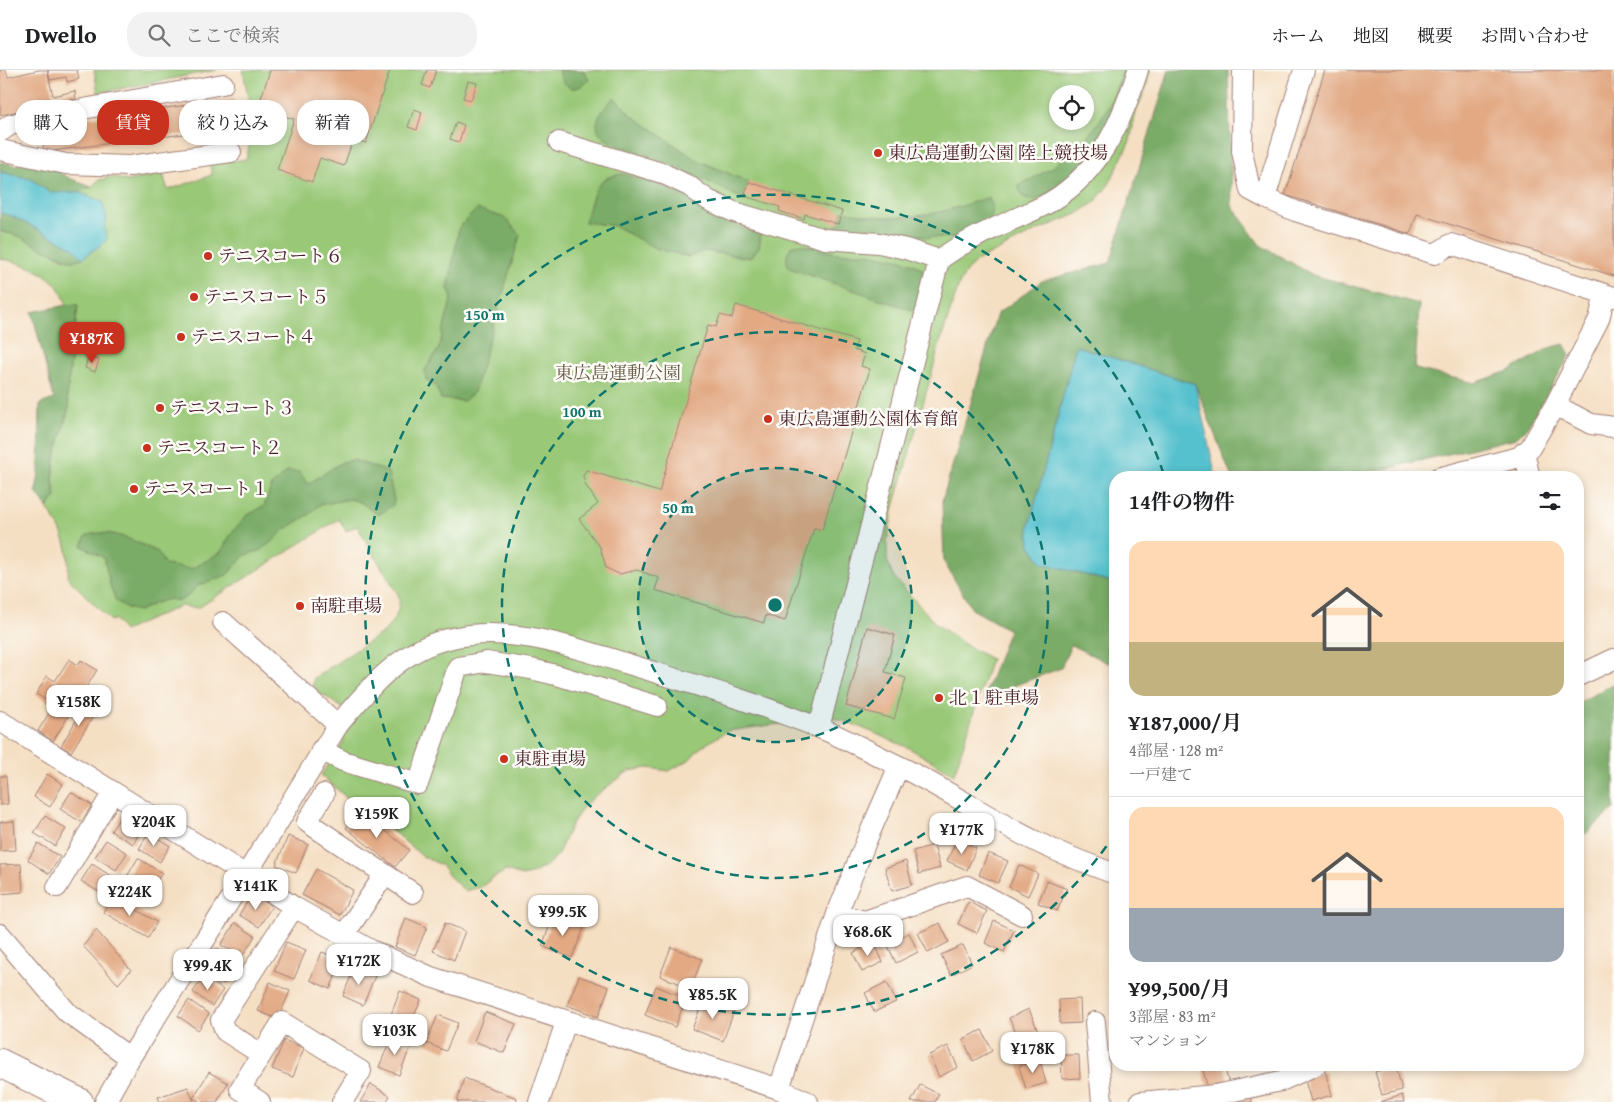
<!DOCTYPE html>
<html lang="ja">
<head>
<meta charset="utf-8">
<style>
  :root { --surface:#fff; --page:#f2f2f2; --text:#202124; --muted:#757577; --line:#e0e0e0; --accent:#c8321e }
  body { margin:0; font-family:"Gentium Book Plus","Noto Serif JP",serif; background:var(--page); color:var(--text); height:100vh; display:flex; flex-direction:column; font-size:19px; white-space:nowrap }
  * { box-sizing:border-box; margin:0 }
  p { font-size:16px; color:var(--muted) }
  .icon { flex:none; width:28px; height:28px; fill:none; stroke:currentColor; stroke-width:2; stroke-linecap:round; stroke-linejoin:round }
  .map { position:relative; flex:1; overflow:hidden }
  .sheet { position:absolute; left:1109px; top:401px; width:475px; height:600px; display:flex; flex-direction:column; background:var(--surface); border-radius:20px; box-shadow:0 2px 8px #0003 }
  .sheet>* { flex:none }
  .banner { position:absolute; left:15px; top:30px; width:475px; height:45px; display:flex; gap:10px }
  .tools { position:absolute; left:1049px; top:15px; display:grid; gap:10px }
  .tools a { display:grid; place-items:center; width:45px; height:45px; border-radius:50%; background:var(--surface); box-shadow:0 2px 8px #0003; font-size:25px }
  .price { position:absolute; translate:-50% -42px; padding:0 11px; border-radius:10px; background:#fff; color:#222; font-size:16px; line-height:32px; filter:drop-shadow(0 1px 2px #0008) }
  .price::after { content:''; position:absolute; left:50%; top:30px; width:15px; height:11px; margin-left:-8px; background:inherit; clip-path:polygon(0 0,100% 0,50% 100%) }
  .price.selected { background:var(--accent); color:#fff }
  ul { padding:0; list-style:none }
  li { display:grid; align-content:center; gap:10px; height:265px; padding:0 20px }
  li+li { border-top:1px solid var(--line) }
  li span { display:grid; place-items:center; height:155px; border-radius:15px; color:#555 }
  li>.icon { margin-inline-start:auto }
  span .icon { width:90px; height:90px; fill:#fffc; stroke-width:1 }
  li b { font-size:21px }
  h2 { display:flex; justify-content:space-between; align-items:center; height:60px; padding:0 20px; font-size:21px }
  .tag { padding:0 18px; border-radius:20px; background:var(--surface); box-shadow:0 2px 8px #0003; font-size:18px; line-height:45px }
  .tag.selected { background:var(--accent); color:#fff }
  header { display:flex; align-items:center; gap:30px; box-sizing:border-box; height:70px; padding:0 25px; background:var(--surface); border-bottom:1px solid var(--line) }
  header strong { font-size:24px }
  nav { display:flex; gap:28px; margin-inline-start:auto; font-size:18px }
  .search { width:350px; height:45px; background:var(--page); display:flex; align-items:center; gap:12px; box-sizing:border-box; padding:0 18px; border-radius:20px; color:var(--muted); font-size:19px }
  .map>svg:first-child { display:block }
  .green { fill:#99c877; stroke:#727451; fill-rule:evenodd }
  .forest { fill:#7aac68; stroke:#62664a }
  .water { fill:#55c1ce; stroke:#50707c }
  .building { fill:#e2a983 }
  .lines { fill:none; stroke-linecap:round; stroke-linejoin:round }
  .minor-casing { stroke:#a07f77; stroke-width:22 }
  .highway-casing { stroke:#a07f77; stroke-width:30 }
  .minor { stroke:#fff; stroke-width:20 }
  .highway { stroke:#fff; stroke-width:28 }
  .ring { fill:none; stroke:#0f766e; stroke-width:2.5; stroke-dasharray:9 6 }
  .poi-dot { fill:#c8321e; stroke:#fdfcf7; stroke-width:2 }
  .labels { text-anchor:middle; stroke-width:5; stroke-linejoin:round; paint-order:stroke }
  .poi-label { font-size:18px; fill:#4a1f2b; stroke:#fdfcf7; text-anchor:start }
  .park-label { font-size:18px; fill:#665a46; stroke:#fdfcf7 }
  .centre { fill:#0f766e; stroke:#fdfcf7; stroke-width:2.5 }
  .ring-label { font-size:15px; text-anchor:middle; font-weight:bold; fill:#0f766e; stroke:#fdfcf7; stroke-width:5; stroke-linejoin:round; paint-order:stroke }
</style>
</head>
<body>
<header>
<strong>Dwello</strong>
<div class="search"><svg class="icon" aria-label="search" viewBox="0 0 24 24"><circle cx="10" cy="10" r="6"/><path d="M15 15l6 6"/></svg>ここで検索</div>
<nav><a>ホーム</a><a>地図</a><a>概要</a><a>お問い合わせ</a></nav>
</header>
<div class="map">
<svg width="1614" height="1032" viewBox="0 0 1614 1032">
  <rect width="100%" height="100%" fill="#fdfcf7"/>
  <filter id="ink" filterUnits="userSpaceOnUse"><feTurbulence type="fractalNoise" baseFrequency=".02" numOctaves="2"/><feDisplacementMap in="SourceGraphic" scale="10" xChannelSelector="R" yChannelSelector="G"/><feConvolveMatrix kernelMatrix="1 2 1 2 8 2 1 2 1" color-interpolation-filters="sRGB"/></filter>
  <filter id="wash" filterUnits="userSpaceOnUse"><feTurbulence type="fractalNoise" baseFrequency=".0096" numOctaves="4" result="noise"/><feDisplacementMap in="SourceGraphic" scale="20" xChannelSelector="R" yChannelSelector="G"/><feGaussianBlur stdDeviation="1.12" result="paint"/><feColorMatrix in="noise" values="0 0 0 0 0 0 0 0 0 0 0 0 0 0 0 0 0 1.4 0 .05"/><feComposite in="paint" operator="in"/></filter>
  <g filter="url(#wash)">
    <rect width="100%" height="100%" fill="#f5dfc3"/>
    <path class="green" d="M94 0H217L98 23Z
      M243 0H1150L1146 18 1136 42 1130 71 1109 114 1095 132 1077 144 1036 161 977 191 966 202 960 212 943 263 894 437 887 472V490L893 506 935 553 967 576 991 589 954 704 909 678 853 654 830 647 727 661 700 678 689 690 669 701 648 698 629 701 596 725 584 736 571 755 557 786 546 796 534 803 522 806 506 801 494 807 481 817 465 821 452 809 441 795 422 786 396 764 360 740 321 705 343 673 344 665 355 647 319 622 313 615 314 608 385 561C394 550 401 541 399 526L357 456 346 461 339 449 198 538 180 536 124 561 115 549 111 551 68 508C70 477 64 463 47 438L56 426 53 411 55 389 69 337 67 327 69 305 78 236 67 235C63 225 58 215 49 208 39 199 13 190 0 189V161L19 166 63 188 73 191 107 167 104 158 103 132 78 122 91 117 99 110 113 107 127 111 163 104 168 120 212 105 209 91C221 90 235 92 246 89 255 63 248 26 243 0ZM1058 24H1085V51H1058Z"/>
    <path class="forest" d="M558 0H583L589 9C574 25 565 19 558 0Z
      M1123 0H1133L1101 73 1067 115 1033 131 1023 127 1018 116 1052 98 1084 70 1097 55 1110 34Z
      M1169 0H1228L1232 136 1260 175 1313 205 1419 234 1415 299 1475 313 1511 300 1549 278 1564 274 1570 285 1527 358 1516 368 1351 407 1232 408 1195 314 1076 276 1029 457 1030 475 1042 493 1115 513V590L1108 593 1071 575 1061 598 984 627 1009 560 972 539 944 492 942 431 997 244 1042 211 1110 193Z
      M614 27 630 44 695 89 749 112 744 130C708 111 672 94 634 80 622 76 604 73 598 60 593 48 607 36 614 27Z
      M0 92 15 95 30 93 49 96 69 108 91 117 78 122 50 123 31 109 0 102Z
      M623 104 656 113 676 122 697 133 730 154 759 164 761 165 759 177 750 188 705 181 689 187 655 178 615 156 585 152C593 128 593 106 623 104Z
      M989 127 993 140 990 150 971 163 953 168 926 167 898 161 835 160 842 141C861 144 880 148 899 147 930 147 960 137 989 127Z
      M477 139 505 148 520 165 474 322 464 331 441 329 436 316 426 310 425 300 439 278 452 226 448 219 459 157Z
      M0 143 12 146 72 177 83 188 73 191 41 178 19 166 0 161Z
      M800 174 837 183H867L897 189 911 193 921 198 925 204 918 237 913 240 906 238 789 198C786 193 786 182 791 177 793 175 797 175 800 174Z
      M67 235H78L69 305 67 327 69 337 55 389 53 411 56 426 47 438 36 422 39 403 40 334 54 329 32 242Z
      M354 390 388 402 394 430 393 435 378 445 360 432 350 429 319 435 310 444 284 460 274 470 259 481 245 485 227 505 197 516 188 526 180 531 169 529 153 534 139 541 127 538 116 531 110 515 104 488 82 476 86 466C110 456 137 473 158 482L165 495 191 499 220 483 233 461 246 446 264 436 272 415 288 401 299 402 308 414 342 392Z
      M1614 614V739L1578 770V633Z"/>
    <path class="water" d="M0 102 31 109 50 123 78 122 103 132 107 149 104 158 107 167 106 171 83 188 72 177 12 146 0 143Z
      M1076 276 1195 314 1216 407 1115 408V513L1042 493 1030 475 1029 457Z"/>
    <g id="blocks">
      <path class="building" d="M0 0H6L8 7 39 0H47L53 26 75 21 76 29 0 45Z
        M48 0H77L79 9 67 12 66 7 50 10Z
        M270 0H390L366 73 353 69 344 96 320 88 312 112 277 100 294 49 258 38Z
        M427 0H436L430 18 422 15Z
        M1325 0H1614V206L1417 144 1410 164 1285 125Z
        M468 11 477 13 471 30 463 28Z
        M234 29 237 57 146 69 145 65 135 67V70L44 82 40 54 131 42 132 45 143 44 142 41Z
        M414 39 422 42 417 60 408 57Z
        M456 52 464 55 459 72 450 69Z
        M749 112 842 141 838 154 805 144 804 149 779 141 780 137 744 126Z
        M736 235 857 271 854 280 865 284 861 296 870 299 822 460 814 458 785 551 766 545 764 553 655 520 659 508 637 500 619 504 606 498 600 477 579 449 598 434 585 414 583 406 586 400 659 422 708 255 716 257 720 245 732 248Z
        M97 256 108 259 104 271 94 267Z
        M88 287 99 290 95 302 85 298Z
        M867 557 895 565 885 602 906 608 894 649 846 636Z
        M69 589 78 595 81 590 97 600 53 671 38 661 54 635 36 624 47 606 55 611Z
        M87 632 98 639 71 682 61 676Z
        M47 704 63 714 50 737 34 727Z
        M0 706H6L8 734 0 735Z
        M71 722 92 735 81 752 60 739Z
        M360 740 409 780 395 797 346 758Z
        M122 744 143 757 133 774 111 761Z
        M45 746 66 759 55 776 34 763Z
        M14 751 16 780 0 781V752Z
        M149 762 170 776 160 792 139 779Z
        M288 766 308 774 296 803 276 795Z
        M957 769 976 778 967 800 947 791Z
        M106 770 127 783 116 800 95 787Z
        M38 773 60 787 49 804 28 790Z
        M934 775 940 798 919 804 913 781Z
        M988 783 1008 791 998 813 979 805Z
        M138 788 162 803 143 834 119 820Z
        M906 791 912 815 892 821 885 798Z
        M21 794 23 822 0 824V795Z
        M92 794 113 807 102 824 81 811Z
        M1019 795 1038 804 1028 826 1009 817Z
        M316 799 353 820 340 845 302 825Z
        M1047 811 1067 819 1057 841 1038 833Z
        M252 824 272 836 259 857 239 845Z
        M113 826 157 852 148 868 103 842Z
        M968 832 987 841 977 863 958 854Z
        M553 847 584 858 572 888 542 876Z
        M406 848 427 857 415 885 395 877Z
        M994 851 1014 860 1004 882 985 873Z
        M235 853 255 866 242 887 221 875Z
        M445 853 465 861 454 890 433 881Z
        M940 853 949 872 928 883 918 863Z
        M96 860 131 900 118 914 83 876Z
        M909 863 918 882 896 893 887 874Z
        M286 872 306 880 294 909 274 901Z
        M874 872 883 892 862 902 853 883Z
        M963 875 972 894 951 905 941 885Z
        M671 877 702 889 691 918 660 906Z
        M217 879 238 892 224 914 204 901Z
        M322 882 342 890 330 919 310 910Z
        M354 898 375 906 363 935 343 926Z
        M204 906 223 920 212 936 193 922Z
        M579 906 609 917 598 947 567 935Z
        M270 912 290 921 278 949 258 941Z
        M887 912 896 932 874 942 865 923Z
        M656 916 686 928 675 957 645 945Z
        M400 921 421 930 409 958 389 950Z
        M704 929 734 941 723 971 692 959Z
        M1080 929 1081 953 1060 954 1059 930Z
        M189 930 209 944 198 960 178 946Z
        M1029 939 1038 961 1019 969 1009 948Z
        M485 942 516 954 504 983 474 971Z
        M438 945 458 953 446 981 426 973Z
        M982 960 992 981 973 991 963 969Z
        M391 968 411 976 399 1005 379 997Z
        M284 970 304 978 293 1007 272 999Z
        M948 976 958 997 939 1007 929 985Z
        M1061 985H1079L1080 1008 1062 1009Z
        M1040 990 1046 1013 1026 1019 1019 996Z
        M1206 995H1224L1229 1014 1208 1019 1202 996Z
        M1268 995H1282V996L1269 999Z
        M1396 996 1402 1020 1382 1025 1375 1002Z
        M1325 1001 1332 1025 1311 1031 1304 1007Z
        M209 1002 228 1013 217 1032H200L193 1028Z
        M464 1008 517 1028 516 1032H457Z
        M371 1014 390 1026 386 1032H360Z
        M920 1015 939 1024 935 1032H911Z
        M188 1017 194 1032H160L158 1027Z
        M1251 1025 1252 1032H1232L1231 1028Z
        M1402 1025 1404 1032H1380Z"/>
    </g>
  </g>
  <g filter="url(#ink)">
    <use href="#blocks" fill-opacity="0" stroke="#a07f77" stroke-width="1"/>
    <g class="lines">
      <g class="minor-casing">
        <path id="minor" d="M1243 0 1242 81 1250 120 1265 128
          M1304 0 1265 128 1295 141 1435 184 1451 174 1614 227
          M0 62 10 55 44 46 223 14
          M559 72 662 103 689 116 708 130 734 142 825 169 879 173 906 179 939 190
          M0 80 66 94 130 96 231 82
          M1555 335 1591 354 1614 357
          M1524 382 1530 408
          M1438 408 1519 387 1530 378 1555 335 1599 249 1605 224
          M223 552 338 655
          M1578 606 1614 589
          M0 651 246 805 294 837 371 880 431 907 779 1019 808 1032
          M819 658 939 190C971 166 1005 154 1041 137 1096 110 1121 55 1138 0
          M321 680 343 691 418 714 458 597 486 592 531 599 560 606 657 636
          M324 724 307 752 413 823
          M57 817 113 722
          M837 844 865 851 967 816 1022 845
          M0 864 67 942 130 988
          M344 865 385 804
          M1095 952 1102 1032
          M261 984 225 961 221 950 294 837
          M779 1019 837 844 867 769 899 696
          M105 1032 130 988 246 805 338 655C368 619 400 580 448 569 507 554 569 576 625 593 689 613 755 632 817 657 845 668 872 683 899 696 945 719 989 748 1035 771 1061 784 1088 794 1115 804
          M260 1032 240 1019 282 952 361 1001 342 1032
          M539 1032 566 952
          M1140 1032 1215 1025 1281 1011 1316 995"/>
      </g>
      <g class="highway-casing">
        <path id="highway" d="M0 993 79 1032"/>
      </g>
      <use href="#minor" class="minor"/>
      <use href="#highway" class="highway"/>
    </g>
  </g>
  <circle cx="775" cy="535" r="137" fill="#0f766e" fill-opacity=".12"/>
  <g class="ring">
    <circle cx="775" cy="535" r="137"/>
    <circle cx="775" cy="535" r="273"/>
    <path d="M1115 764A410 410 0 1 1 1164 405"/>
  </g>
  <g class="poi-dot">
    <circle cx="878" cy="83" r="5"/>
    <circle cx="208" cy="186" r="5"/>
    <circle cx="194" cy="227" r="5"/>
    <circle cx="181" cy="267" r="5"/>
    <circle cx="160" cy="338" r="5"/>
    <circle cx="768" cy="349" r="5"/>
    <circle cx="147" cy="378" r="5"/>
    <circle cx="134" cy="419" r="5"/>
    <circle cx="300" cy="536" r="5"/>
    <circle cx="939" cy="628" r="5"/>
    <circle cx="504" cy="689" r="5"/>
  </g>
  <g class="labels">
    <g class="poi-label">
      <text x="888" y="89">東広島運動公園 陸上競技場</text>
      <text x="218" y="192">テニスコート６</text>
      <text x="204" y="233">テニスコート５</text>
      <text x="191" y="273">テニスコート４</text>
      <text x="170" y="344">テニスコート３</text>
      <text x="778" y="355">東広島運動公園体育館</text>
      <text x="157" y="384">テニスコート２</text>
      <text x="144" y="425">テニスコート１</text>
      <text x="310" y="542">南駐車場</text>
      <text x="949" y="634">北１駐車場</text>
      <text x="514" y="695">東駐車場</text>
    </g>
    <g class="park-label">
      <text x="618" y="309">東広島運動公園</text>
    </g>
  </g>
  <circle cx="775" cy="535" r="8" class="centre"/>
  <g class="ring-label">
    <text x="485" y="250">150 m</text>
    <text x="582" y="347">100 m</text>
    <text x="678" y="443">50 m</text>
  </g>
</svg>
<div class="tools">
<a><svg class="icon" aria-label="locate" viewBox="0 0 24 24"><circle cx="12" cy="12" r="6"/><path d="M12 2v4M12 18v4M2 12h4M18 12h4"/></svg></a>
</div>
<b class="price selected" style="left:92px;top:294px">¥187K</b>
<b class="price" style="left:79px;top:657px">¥158K</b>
<b class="price" style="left:377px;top:769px">¥159K</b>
<b class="price" style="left:154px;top:777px">¥204K</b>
<b class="price" style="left:962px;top:785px">¥177K</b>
<b class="price" style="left:256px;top:841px">¥141K</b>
<b class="price" style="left:130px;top:847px">¥224K</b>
<b class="price" style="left:563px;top:867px">¥99.5K</b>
<b class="price" style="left:868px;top:887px">¥68.6K</b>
<b class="price" style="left:359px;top:916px">¥172K</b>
<b class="price" style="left:208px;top:921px">¥99.4K</b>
<b class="price" style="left:713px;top:950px">¥85.5K</b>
<b class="price" style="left:395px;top:986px">¥103K</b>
<b class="price" style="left:1033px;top:1004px">¥178K</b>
<div class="banner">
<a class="tag">購入</a>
<a class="tag selected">賃貸</a>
<a class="tag">絞り込み</a>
<a class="tag">新着</a>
</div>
<section class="sheet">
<h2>14件の物件<svg class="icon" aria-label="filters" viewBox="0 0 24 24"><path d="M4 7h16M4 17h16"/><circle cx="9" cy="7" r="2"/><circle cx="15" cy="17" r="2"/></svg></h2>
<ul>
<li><span style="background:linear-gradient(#ffd9b3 65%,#c2b280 0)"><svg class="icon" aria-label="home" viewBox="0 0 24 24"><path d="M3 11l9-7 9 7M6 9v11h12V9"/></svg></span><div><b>¥187,000/月</b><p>4部屋 · 128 m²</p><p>一戸建て</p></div></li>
<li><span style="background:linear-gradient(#ffd9b3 65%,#9aa5b1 0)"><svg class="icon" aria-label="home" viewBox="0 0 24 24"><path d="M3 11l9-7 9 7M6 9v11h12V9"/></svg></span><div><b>¥99,500/月</b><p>3部屋 · 83 m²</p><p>マンション</p></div></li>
</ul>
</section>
</div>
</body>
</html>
